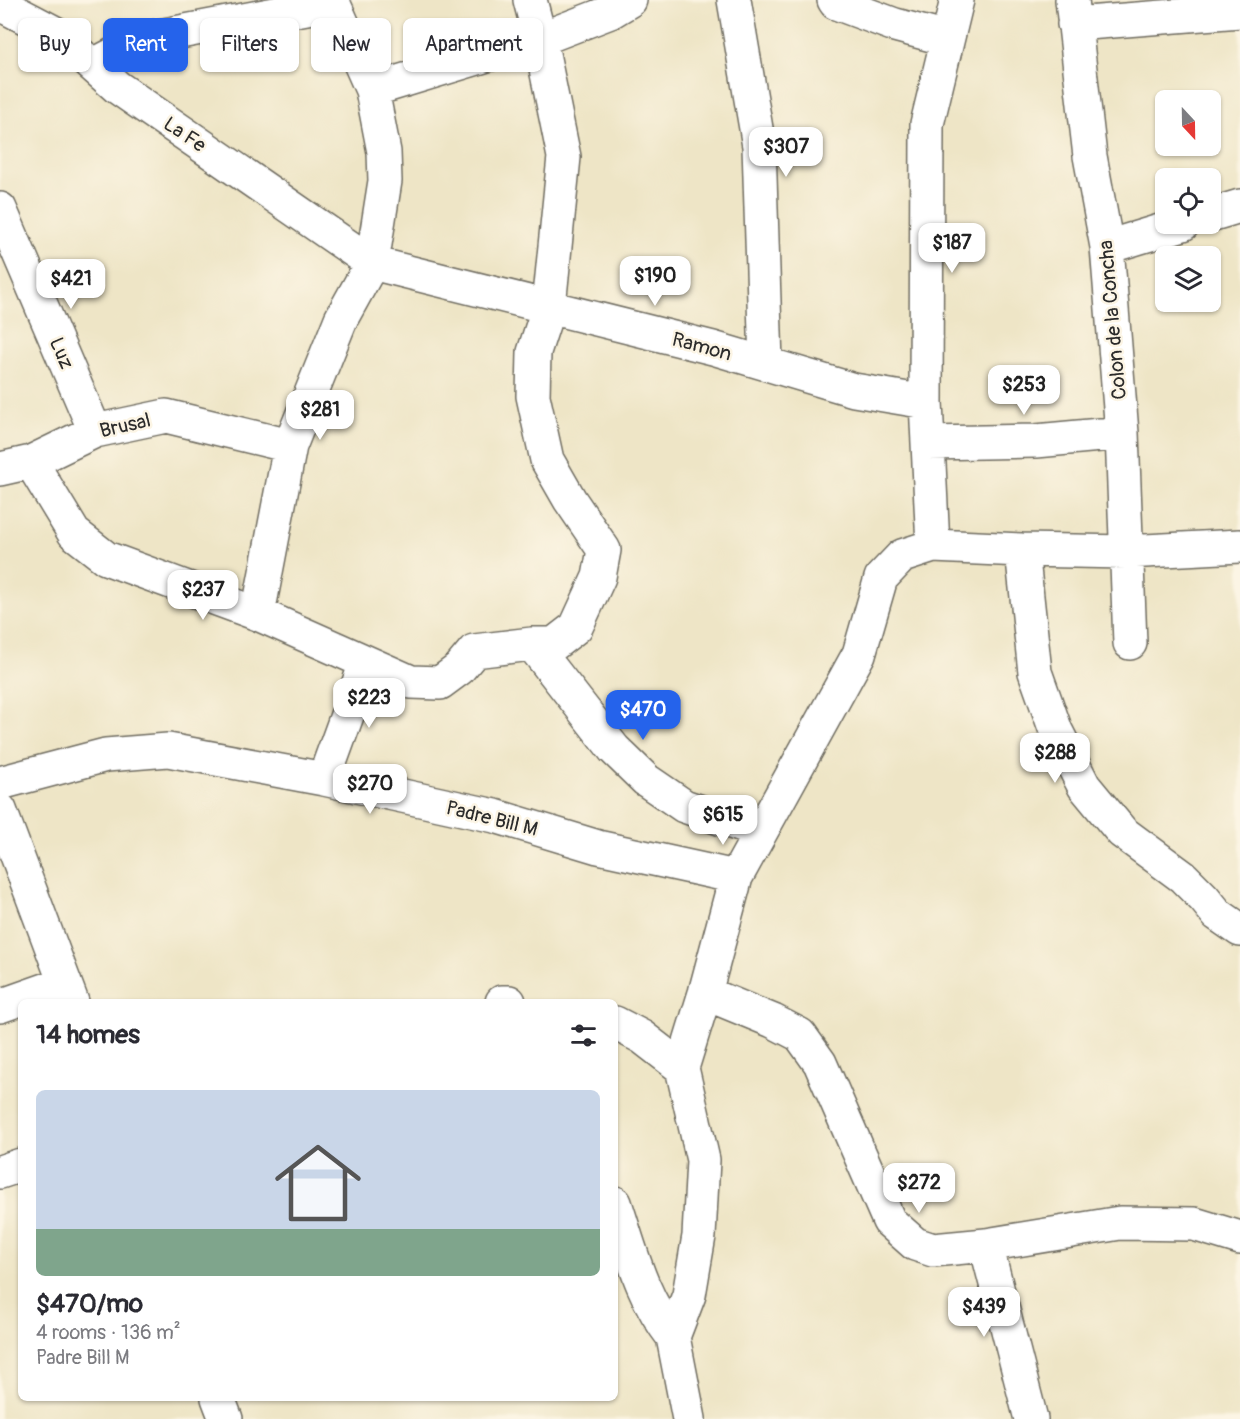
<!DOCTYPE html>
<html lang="en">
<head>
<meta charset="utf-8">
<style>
  :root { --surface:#fff; --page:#f2f2f3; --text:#2b2b33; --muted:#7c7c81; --accent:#2563eb }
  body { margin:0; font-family:Pangolin,sans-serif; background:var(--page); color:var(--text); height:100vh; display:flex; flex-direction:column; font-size:22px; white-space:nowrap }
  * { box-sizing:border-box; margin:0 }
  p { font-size:20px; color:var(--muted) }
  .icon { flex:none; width:33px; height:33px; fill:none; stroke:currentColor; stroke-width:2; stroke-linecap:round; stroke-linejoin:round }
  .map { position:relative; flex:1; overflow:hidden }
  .details { position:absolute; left:18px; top:999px; width:600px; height:402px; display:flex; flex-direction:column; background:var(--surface); border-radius:9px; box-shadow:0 2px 4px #0004 }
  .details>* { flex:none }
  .top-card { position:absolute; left:18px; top:18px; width:600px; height:54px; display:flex; gap:12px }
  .needle { width:39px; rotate:158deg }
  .buttons { position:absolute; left:1155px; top:90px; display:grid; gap:12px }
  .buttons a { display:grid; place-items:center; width:66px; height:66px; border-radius:9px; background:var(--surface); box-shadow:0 2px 4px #0004; font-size:30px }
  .price { position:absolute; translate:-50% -51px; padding:0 14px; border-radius:12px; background:#fff; color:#222; font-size:20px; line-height:39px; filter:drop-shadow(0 2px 3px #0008) }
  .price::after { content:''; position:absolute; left:50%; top:36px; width:18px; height:14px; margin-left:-9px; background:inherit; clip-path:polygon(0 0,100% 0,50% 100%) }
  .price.selected { background:var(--accent); color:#fff }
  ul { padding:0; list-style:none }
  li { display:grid; align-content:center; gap:12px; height:318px; padding:0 18px }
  li span { display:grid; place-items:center; height:186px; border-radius:9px; color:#555 }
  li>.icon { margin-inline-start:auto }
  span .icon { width:108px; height:108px; fill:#fffc; stroke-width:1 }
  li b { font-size:26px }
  h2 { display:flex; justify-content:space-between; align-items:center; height:72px; padding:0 18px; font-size:26px }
  .pill { padding:0 21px; border-radius:9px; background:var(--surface); box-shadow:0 2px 4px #0004; font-size:21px; line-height:54px }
  .pill.selected { background:var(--accent); color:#fff }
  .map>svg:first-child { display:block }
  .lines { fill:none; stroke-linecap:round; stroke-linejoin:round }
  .minor-casing { stroke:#6f6c61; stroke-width:36 }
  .minor { stroke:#fff; stroke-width:33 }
  .labels { text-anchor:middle; stroke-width:5; stroke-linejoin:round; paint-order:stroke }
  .street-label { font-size:20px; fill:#2b2b2b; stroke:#fcf5e5 }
</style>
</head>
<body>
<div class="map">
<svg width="1240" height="1419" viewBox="0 0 1240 1419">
  <rect width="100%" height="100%" fill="#fcf5e5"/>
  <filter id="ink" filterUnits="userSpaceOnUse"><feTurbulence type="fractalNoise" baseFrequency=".0167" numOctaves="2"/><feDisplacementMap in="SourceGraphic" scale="12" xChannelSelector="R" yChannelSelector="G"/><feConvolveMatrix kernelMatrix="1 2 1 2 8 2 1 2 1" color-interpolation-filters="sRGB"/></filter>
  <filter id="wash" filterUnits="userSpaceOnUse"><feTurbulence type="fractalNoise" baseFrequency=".008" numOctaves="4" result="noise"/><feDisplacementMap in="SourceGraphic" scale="24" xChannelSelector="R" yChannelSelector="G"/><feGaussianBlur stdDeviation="1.35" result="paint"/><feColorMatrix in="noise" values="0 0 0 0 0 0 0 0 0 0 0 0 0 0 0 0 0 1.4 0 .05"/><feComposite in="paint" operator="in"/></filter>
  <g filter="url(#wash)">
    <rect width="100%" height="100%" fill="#eee5c6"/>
  </g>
  <g filter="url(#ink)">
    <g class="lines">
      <g class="minor-casing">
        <path id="minor" d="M734 0 759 146 766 363
          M834 0 836 3 895 25 947 39
          M1072 0 1090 156 1107 247 1122 433 1130 643
          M0 4 57 34 117 87 372 263 713 348 854 390 926 402
          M1074 24 1240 11
          M94 65 143 39 333 3
          M372 90 540 39 610 12 630 0
          M0 209 95 431
          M1210 215 1240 206
          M1107 247 1183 224
          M928 443 1036 441 1122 433
          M31 462 74 533 106 558 258 614 411 682 440 683 459 669 474 651 532 644H554L576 627 599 577 604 550 570 500 547 460 533 396 534 352 549 306 564 157 540 39 530 0
          M0 469 31 462 95 431 166 416 290 446
          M933 546 926 402 927 124 957 0
          M1022 550 1035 672 1056 731 1084 786 1122 832 1183 877 1204 898 1217 914 1240 930
          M258 614 290 446 341 319 372 263 385 181 384 152 372 90 332 0
          M532 644 614 749 646 780 684 806 760 832
          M324 779 366 663
          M0 783 106 755 168 750 324 779 495 816 598 847 736 877
          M0 810 72 1002
          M705 993 773 1021 800 1035 820 1063 889 1221 915 1244 933 1250 986 1245 1120 1223 1194 1224 1240 1238
          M502 1002H509
          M0 1006 65 983
          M615 1023 642 1037 682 1068
          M0 1172 21 1165
          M615 1203C631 1251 641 1296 673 1337
          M986 1245 1031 1419
          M218 1398 226 1419
          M689 1419 673 1337 689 1295 699 1236 703 1160 682 1068 705 993 736 877 859 654 881 578 902 556 933 546 1022 550 1126 552 1240 546"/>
      </g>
      <use href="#minor" class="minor"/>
    </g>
  </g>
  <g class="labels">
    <g class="street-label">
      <text transform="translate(185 134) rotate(34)" y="7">La Fe</text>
      <text transform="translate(1112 320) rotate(-95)" y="7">Colon de la Concha</text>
      <text transform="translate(702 346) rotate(15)" y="7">Ramon</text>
      <text transform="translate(62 353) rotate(67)" y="7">Luz</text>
      <text transform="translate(125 425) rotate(-13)" y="7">Brusal</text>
      <text transform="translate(492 818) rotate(14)" y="7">Padre Bill M</text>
    </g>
  </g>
</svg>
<div class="buttons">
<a><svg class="needle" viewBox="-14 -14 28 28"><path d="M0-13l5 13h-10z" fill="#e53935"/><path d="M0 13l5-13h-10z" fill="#7c7c81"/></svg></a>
<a><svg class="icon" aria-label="locate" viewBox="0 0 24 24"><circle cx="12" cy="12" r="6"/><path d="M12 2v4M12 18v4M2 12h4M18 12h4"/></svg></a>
<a><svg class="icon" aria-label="layers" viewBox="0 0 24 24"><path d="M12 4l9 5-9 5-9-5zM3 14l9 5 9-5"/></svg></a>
</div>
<b class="price" style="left:786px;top:178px">$307</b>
<b class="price" style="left:952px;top:274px">$187</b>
<b class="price" style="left:655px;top:307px">$190</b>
<b class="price" style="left:71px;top:310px">$421</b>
<b class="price" style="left:1024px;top:416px">$253</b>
<b class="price" style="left:320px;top:441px">$281</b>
<b class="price" style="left:203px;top:621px">$237</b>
<b class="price" style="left:369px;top:729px">$223</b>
<b class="price selected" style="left:643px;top:741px">$470</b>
<b class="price" style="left:1055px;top:784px">$288</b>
<b class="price" style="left:370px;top:815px">$270</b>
<b class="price" style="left:723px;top:846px">$615</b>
<b class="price" style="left:919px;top:1214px">$272</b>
<b class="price" style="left:984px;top:1338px">$439</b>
<div class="top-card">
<a class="pill">Buy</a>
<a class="pill selected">Rent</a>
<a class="pill">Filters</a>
<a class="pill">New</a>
<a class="pill">Apartment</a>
</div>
<section class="details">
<h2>14 homes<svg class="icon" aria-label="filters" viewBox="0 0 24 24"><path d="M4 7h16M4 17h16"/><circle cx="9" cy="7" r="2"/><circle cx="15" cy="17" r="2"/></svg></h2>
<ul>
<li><span style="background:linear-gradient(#c9d6e8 75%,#7fa58c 0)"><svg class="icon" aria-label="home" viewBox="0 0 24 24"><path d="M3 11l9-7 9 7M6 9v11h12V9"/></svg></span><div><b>$470/mo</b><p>4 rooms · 136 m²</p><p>Padre Bill M</p></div></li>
</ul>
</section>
</div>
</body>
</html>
